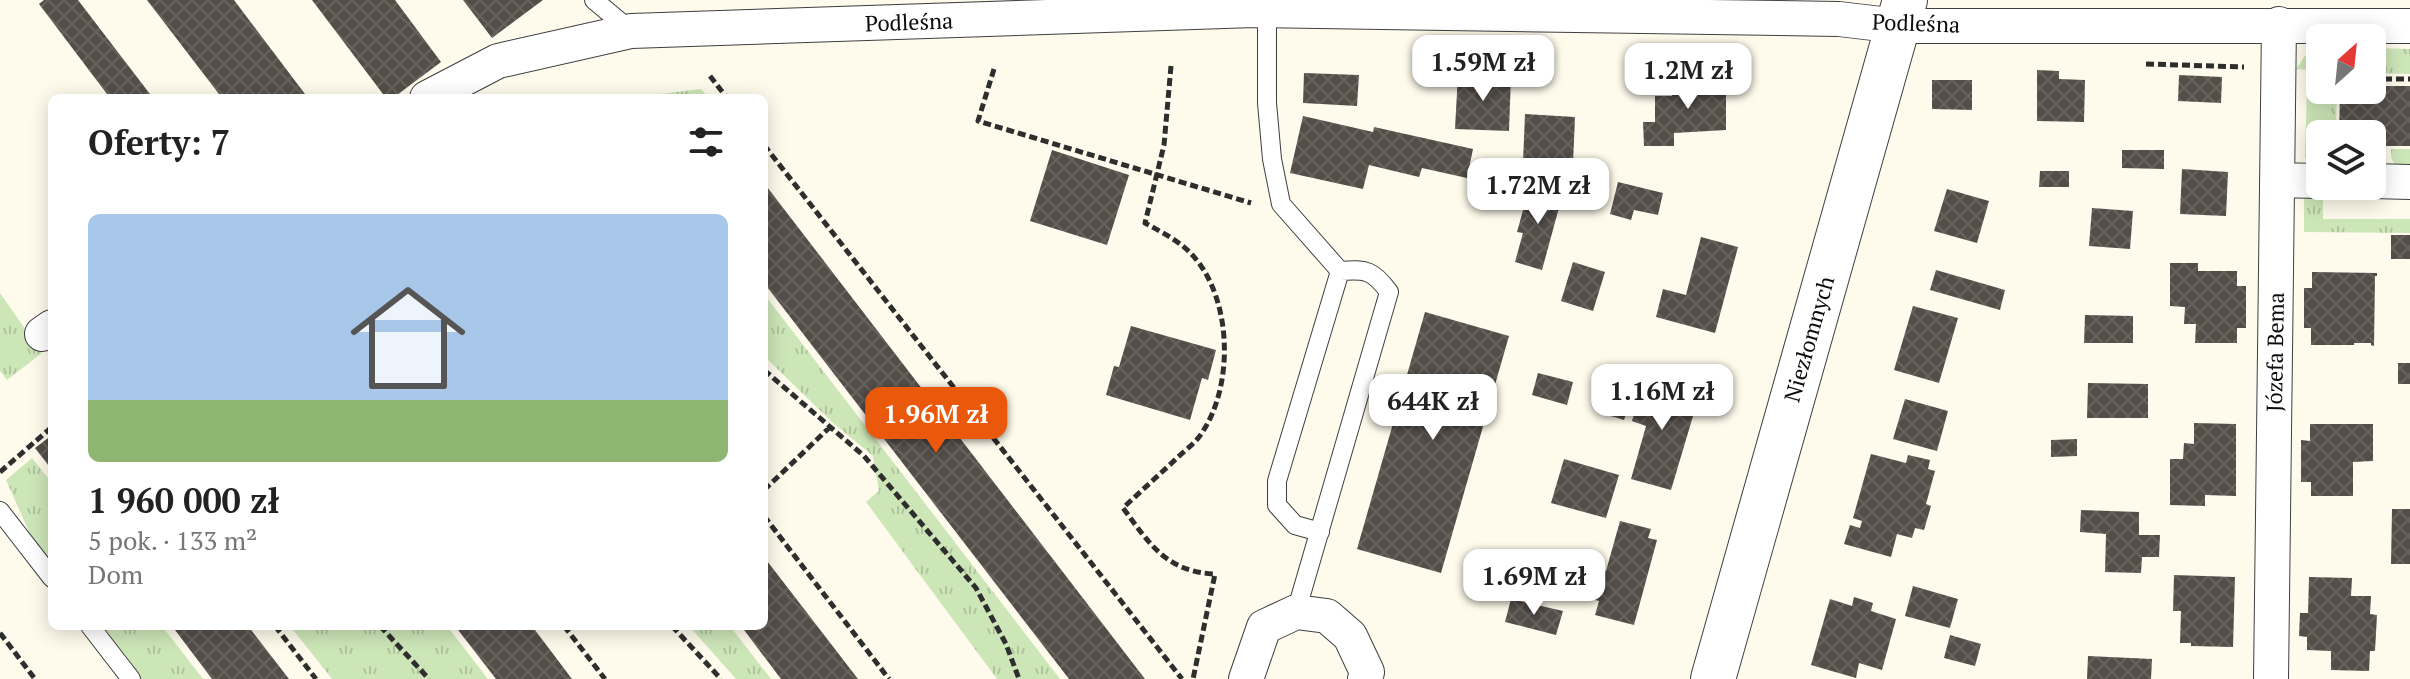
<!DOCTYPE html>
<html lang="pl">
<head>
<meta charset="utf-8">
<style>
  :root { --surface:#fff; --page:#f6f6f6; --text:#222; --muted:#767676; --accent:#ea580c }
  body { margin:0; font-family:"PT Serif",serif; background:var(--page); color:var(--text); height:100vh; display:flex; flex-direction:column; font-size:30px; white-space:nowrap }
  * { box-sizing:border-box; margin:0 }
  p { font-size:26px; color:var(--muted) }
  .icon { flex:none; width:44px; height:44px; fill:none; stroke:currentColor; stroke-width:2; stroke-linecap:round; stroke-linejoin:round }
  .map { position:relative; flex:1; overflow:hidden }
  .side { position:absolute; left:48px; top:94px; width:720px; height:536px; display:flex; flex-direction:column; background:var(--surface); border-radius:12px; box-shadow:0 4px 20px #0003 }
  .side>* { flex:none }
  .needle { width:52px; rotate:27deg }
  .tools { position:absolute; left:2306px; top:24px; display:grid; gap:16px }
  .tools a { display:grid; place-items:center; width:80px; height:80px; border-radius:12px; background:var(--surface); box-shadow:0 4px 20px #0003; font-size:40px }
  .price { position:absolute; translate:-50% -68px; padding:0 18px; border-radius:16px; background:#fff; color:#222; font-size:26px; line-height:52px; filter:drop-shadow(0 2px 4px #0008) }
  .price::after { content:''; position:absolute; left:50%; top:48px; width:24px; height:18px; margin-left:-12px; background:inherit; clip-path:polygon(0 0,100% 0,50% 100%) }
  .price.selected { background:var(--accent); color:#fff }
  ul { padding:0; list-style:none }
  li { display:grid; align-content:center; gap:16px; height:424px; padding:0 40px }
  li span { display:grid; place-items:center; height:248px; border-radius:12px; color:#555 }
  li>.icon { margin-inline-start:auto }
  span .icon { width:144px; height:144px; fill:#fffc; stroke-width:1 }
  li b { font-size:34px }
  h2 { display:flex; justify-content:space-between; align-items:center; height:96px; padding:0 40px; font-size:34px }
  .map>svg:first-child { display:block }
  .grass { fill:url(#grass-tufts) }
  .building { fill:url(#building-cross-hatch) }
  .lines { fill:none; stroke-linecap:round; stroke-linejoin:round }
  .service-casing { stroke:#3f3f3f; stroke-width:20 }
  .minor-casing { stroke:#3f3f3f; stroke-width:36 }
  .tertiary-casing { stroke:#3f3f3f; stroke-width:46 }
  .path { stroke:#2e2e2e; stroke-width:5; stroke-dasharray:8 4; stroke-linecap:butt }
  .service { stroke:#fff; stroke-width:18 }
  .minor { stroke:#fff; stroke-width:34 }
  .tertiary { stroke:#fff; stroke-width:44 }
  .labels { text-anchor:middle; stroke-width:8; stroke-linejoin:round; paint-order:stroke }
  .street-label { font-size:22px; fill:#0c0c0c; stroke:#fff }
</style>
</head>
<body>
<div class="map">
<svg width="2410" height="679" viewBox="0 0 2410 679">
  <defs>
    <pattern id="grass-tufts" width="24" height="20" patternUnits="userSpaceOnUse" patternTransform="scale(2)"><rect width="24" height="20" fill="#cde6b8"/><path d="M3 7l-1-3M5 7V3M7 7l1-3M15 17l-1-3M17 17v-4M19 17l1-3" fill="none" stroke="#afc49d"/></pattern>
    <pattern id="building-cross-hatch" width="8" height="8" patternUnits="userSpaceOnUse" patternTransform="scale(2)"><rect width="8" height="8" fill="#544e49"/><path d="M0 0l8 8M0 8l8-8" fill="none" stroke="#68635f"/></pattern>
  </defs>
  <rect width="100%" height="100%" fill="#fefbec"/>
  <path class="grass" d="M2320 48V71L2296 69 2305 56Z
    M2372 48 2410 49V74L2372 73Z
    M2307 84 2320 85V90H2337L2336 134H2320V166L2305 158Z
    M701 89 709 98H629Z
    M2391 149H2410V168H2396L2391 157Z
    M2323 194V219H2410V233L2304 232V199L2311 195Z
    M0 293 42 353 7 380 0 371Z
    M764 294 1060 679H997L866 502 879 491 873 456 832 422 764 356Z
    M32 458 52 483V575L31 536 6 480Z
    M83 626H162L203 679H123Z
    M290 626H447L488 679H332Z
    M689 626H730L771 679H736Z"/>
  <path class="building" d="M44 0H78L153 98H110L39 4Z
    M147 0H234L308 98H222Z
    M312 0H395L441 62 393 98H386Z
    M463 0H543L492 38Z
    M2037 70 2059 71V79L2085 80 2084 122 2037 121Z
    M1304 73 1359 75 1357 106 1303 103Z
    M1458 74 1511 76 1509 131 1455 129Z
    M2179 75 2222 77 2221 103 2178 101Z
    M1693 77 1726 78V130L1674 133V146H1644L1643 122H1655V96H1672V85H1693Z
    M1932 80H1972V110L1932 109Z
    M2372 86H2410V146H2372V134H2339L2340 90H2372Z
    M1525 114 1575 117 1573 164 1523 162Z
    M1303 116 1373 132 1374 127 1473 149 1467 178 1422 168 1419 177 1369 165 1363 189 1290 173Z
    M1052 150 1129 175 1107 245 1030 221Z
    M2122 150H2164V169L2122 168Z
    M2182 169 2228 172 2226 216 2180 214Z
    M2040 171H2069V187H2039Z
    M1618 182 1663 193 1658 215 1634 210 1631 220 1610 214Z
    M764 183 1145 679H1069L764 283Z
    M1530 185 1563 193 1542 270 1515 262 1523 233 1517 232Z
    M1947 189 1989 201 1977 243 1934 231Z
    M2092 208 2133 211 2130 249 2089 246Z
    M2391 235H2410V259H2391Z
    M1701 237 1738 247 1715 333 1656 317 1663 289 1686 295Z
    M1573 262 1605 272 1593 311 1561 301Z
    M2170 263H2198V271H2237V286H2246V328H2237V343H2195L2196 324H2184L2185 307 2170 306Z
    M1936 270 2005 290 2000 310 1930 290Z
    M2312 272 2377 273V276H2375L2374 346 2371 345V343H2354V345H2311V328H2304V288H2312Z
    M1913 306 1958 318 1939 383 1894 370Z
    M1425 312 1509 336 1441 573 1357 549Z
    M2085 315 2133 316V343H2084Z
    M1131 326 1216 350 1208 380 1202 378 1190 420 1106 395 1114 366 1119 367Z
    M2398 363H2410V384H2398Z
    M1538 373 1573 382 1567 405 1532 395Z
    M1644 380 1699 396 1671 490 1631 479 1646 426 1632 421Z
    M2088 383 2148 384V418H2087Z
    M1608 392 1631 399 1624 420 1601 413Z
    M1905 399 1948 411 1937 451 1893 439Z
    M2194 423 2236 424V496L2205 495V506L2170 505V459H2183L2184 443 2194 444Z
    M2310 424H2373V461L2353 462V496H2311V482H2301V440L2310 441Z
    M52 435V470L35 448Z
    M2077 439V456L2051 457V440Z
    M1871 454 1906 463 1908 455 1930 460 1928 469 1935 471 1926 504 1931 506 1924 530 1915 528 1912 538 1897 534 1891 557 1844 544 1850 525 1860 528 1862 521 1853 518Z
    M1564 459 1619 475 1606 518 1551 503Z
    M2392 509H2410V564H2391Z
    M2081 510 2139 512V535H2160L2159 557H2142L2141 573 2105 572 2106 534 2080 532Z
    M1620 521 1651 529 1648 538 1657 540 1634 625 1595 615 1599 601 1583 596 1591 567 1606 571Z
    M764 557 858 679H781L741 626H764Z
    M2174 575 2235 577 2233 647 2191 646V643H2180L2181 611H2173Z
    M2309 577 2352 578 2351 596H2371L2370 614 2377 615 2375 651H2370L2369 671 2331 670V651L2307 650V637L2299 636 2300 613H2308Z
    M1913 586 1958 599 1950 628 1905 616Z
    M1854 597 1873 603 1871 611 1896 619 1882 670 1859 663 1856 678 1811 665 1830 599 1852 606Z
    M1511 599 1563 611 1556 635 1505 622Z
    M172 626H248L289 679H212Z
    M455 626H532L572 679H496Z
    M1950 635 1981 644 1975 666 1944 658Z
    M2088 656 2152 659 2151 679H2087Z"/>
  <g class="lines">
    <g class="service-casing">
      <path id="service" d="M594 0 631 31
        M1267 11V103L1272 159 1281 204 1340 271
        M0 511 52 578
        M1320 532 1295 525 1277 505V481L1340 271
        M1296 612 1389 292C1373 270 1366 269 1340 271
        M90 626 131 679"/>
    </g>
    <g class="minor-casing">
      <path id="minor" d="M427 98 498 61 631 31 1254 10 1839 19 1898 26H2410
        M2277 180 2320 181
        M2372 181 2410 182
        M42 334 52 327
        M1246 679 1264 627 1296 612 1327 616 1350 636 1367 672 1365 679
        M2271 679 2279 24"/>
    </g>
    <g class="tertiary-casing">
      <path id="tertiary" d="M1713 679 1905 0"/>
    </g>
    <path class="path" d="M2146 64 2244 67
      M1171 66 1164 145 1145 223C1163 233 1182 242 1195 258 1233 303 1234 390 1199 437 1193 445 1184 451 1177 458 1159 475 1141 491 1123 508 1149 543 1166 572 1215 574L1193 679
      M994 69 978 121 1251 203
      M710 76 727 98
      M2372 79H2410
      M579 95 580 98
      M764 145 1182 679
      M764 370 864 456 976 588 1006 644 1019 679
      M0 472 52 427
      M764 490 829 428
      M764 516 889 679
      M275 626 316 679
      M380 626 429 679
      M564 626 605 679
      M672 626 721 679
      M0 633 35 679"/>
    <use href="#service" class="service"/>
    <use href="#minor" class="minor"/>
    <use href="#tertiary" class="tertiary"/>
  </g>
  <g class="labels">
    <g class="street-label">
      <text transform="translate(909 22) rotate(-2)" y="8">Podleśna</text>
      <text transform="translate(1916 23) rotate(2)" y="8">Podleśna</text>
      <text transform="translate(1809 339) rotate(-74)" y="8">Niezłomnych</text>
      <text transform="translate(2275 352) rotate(-89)" y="8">Józefa Bema</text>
    </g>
  </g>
</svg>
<div class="tools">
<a><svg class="needle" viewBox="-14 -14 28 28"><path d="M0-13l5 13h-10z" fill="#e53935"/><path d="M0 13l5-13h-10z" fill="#767676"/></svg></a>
<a><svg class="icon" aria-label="layers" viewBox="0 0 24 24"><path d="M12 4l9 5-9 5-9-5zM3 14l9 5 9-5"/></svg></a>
</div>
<b class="price" style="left:1483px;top:103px">1.59M zł</b>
<b class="price" style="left:1688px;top:111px">1.2M zł</b>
<b class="price" style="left:1538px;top:226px">1.72M zł</b>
<b class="price" style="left:1662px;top:432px">1.16M zł</b>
<b class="price" style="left:1433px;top:442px">644K zł</b>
<b class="price selected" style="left:936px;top:455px">1.96M zł</b>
<b class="price" style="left:1534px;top:617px">1.69M zł</b>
<section class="side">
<h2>Oferty: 7<svg class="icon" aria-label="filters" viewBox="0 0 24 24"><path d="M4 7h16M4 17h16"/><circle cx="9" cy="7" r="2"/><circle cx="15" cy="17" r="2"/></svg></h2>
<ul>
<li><span style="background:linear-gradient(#a9c7e8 75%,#8fb573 0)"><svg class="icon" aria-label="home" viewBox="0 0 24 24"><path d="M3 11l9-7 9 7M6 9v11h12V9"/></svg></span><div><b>1 960 000 zł</b><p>5 pok. · 133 m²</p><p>Dom</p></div></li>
</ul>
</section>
</div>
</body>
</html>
